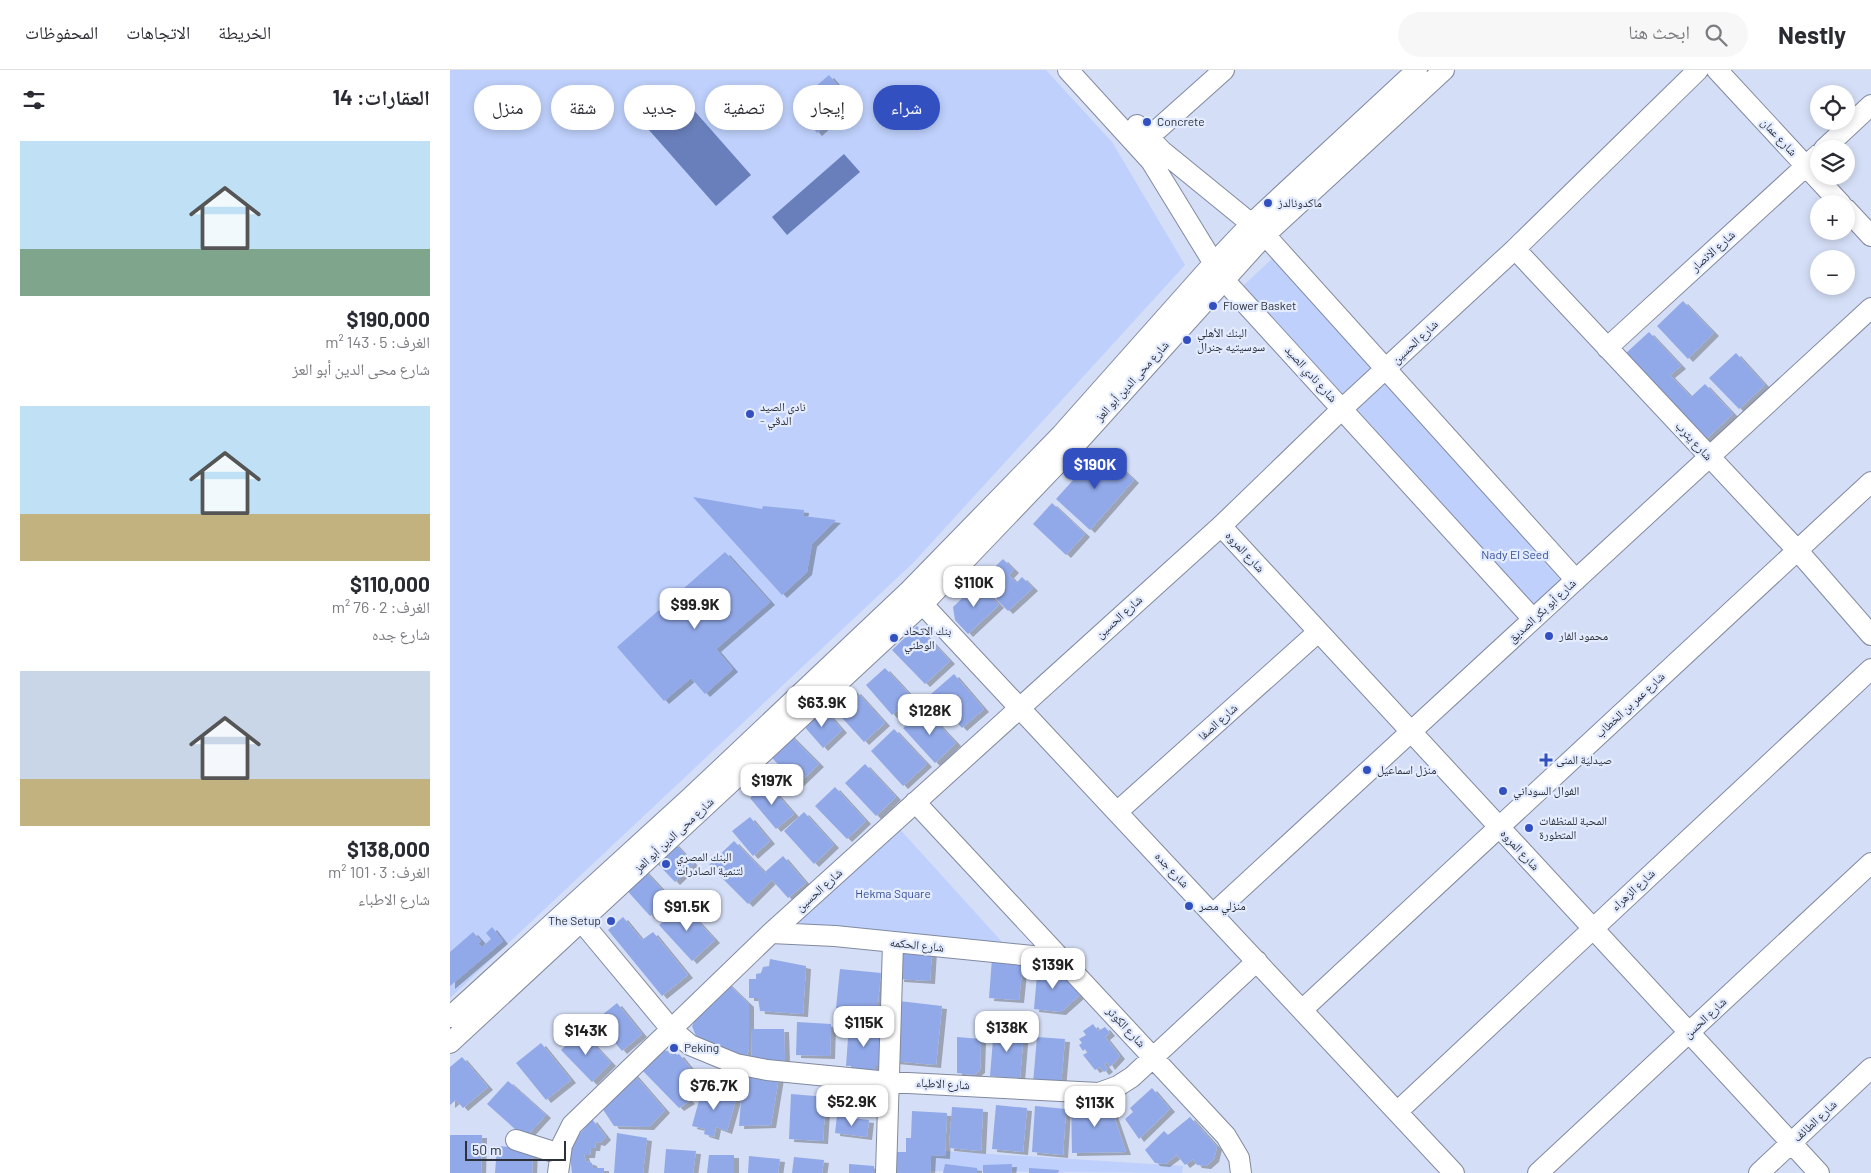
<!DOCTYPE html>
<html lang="ar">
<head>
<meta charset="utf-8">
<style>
  :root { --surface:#fff; --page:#f7f7f7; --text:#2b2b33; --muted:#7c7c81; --line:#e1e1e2; --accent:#3350c1 }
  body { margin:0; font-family:Barlow,"Noto Naskh Arabic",sans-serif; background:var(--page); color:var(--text); direction:rtl; height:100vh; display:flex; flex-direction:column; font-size:19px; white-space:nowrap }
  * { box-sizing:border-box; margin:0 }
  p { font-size:16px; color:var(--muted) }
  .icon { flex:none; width:28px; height:28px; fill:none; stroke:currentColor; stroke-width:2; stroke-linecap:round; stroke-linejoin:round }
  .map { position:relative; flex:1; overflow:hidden; direction:ltr }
  .drawer { display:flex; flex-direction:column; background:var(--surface); width:450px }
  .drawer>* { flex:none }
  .banner { position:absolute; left:15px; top:15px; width:475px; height:45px; direction:rtl; display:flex; gap:10px }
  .tools { position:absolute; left:1360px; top:15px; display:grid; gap:10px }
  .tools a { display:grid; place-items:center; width:45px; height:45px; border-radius:50%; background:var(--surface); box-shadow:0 2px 8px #0003; font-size:25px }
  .scale { position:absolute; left:15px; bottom:12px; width:101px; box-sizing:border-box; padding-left:5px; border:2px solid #2d313a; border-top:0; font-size:14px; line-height:18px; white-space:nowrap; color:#2d313a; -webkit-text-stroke:4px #e3ebff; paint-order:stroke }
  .price { position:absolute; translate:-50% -42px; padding:0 11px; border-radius:10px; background:#fff; color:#222; font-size:16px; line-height:32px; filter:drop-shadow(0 1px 2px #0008) }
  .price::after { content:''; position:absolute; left:50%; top:30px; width:15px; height:11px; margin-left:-8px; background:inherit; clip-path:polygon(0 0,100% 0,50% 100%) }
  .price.selected { background:var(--accent); color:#fff }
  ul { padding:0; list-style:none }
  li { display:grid; align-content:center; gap:10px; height:265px; padding:0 20px }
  li span { display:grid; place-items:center; height:155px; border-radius:0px; color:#555 }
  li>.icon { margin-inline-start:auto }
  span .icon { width:90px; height:90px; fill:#fffc; stroke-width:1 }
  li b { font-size:21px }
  h2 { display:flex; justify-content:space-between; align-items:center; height:60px; padding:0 20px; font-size:21px }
  .pill { padding:0 18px; border-radius:22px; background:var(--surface); box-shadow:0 2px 8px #0003; font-size:18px; line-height:45px }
  .pill.selected { background:var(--accent); color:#fff }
  header { display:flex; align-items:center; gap:30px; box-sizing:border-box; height:70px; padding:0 25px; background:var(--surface); border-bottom:1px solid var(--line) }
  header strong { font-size:24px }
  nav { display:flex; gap:28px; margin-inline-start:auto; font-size:18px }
  .search { width:350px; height:45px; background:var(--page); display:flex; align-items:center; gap:12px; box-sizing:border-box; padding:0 18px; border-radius:28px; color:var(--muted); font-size:19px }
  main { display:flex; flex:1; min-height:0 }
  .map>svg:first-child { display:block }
  .green { fill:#bed0fb }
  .water { fill:#697fbb }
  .building { fill:#91a9e8; filter:url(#shadow) }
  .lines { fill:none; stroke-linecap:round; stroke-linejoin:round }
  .minor-casing { stroke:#80899f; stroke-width:22 }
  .minor { stroke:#fff; stroke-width:20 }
  .poi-dot { fill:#3350c1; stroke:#e3ebff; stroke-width:2 }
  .labels { text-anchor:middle; stroke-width:4.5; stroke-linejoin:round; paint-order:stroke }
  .poi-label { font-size:12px; fill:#2d313a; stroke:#e3ebff; text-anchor:start }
  .street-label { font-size:12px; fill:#2d313a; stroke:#e3ebff }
  .park-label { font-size:12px; fill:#384f9a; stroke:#e3ebff }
</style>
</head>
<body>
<header>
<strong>Nestly</strong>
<div class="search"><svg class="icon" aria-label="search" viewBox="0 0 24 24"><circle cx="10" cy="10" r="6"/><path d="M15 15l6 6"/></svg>ابحث هنا</div>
<nav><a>الخريطة</a><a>الاتجاهات</a><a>المحفوظات</a></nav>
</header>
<main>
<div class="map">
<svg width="1421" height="1103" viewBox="0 0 1421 1103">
  <defs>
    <filter id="shadow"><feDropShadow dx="5" dy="3" stdDeviation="0" flood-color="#0004"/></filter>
  </defs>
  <rect width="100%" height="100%" fill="#d4def6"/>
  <path class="green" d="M0 0H596L662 72 735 195 464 492 0 928Z
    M825 186 928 297 894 328 792 217Z
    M940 307 1116 506 1079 539 903 340Z
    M446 755 563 884 322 871Z
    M478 1080 733 1096 732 1103 476 1101Z"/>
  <path class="water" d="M234 29 301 105 266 136 199 60Z
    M394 84 410 102 337 165 322 147Z"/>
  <path class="building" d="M379 5 402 32 367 63 343 36Z
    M1233 231 1264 263 1238 289 1207 256Z
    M1199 262 1231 296 1220 305 1241 327 1255 314 1283 344 1252 373 1175 284Z
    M1286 283 1315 315 1289 339 1259 308Z
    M651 379 684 410 640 460 606 429Z
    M243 427 312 439 313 436 354 440 353 446 386 450 362 474 357 502 332 525Z
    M602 433 635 464 616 485 583 454Z
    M275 482 320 532 266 579 283 599 255 624 241 608 214 631 167 577Z
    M553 489 564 500 559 505 566 513 572 507 583 518 558 541 546 529 549 525 545 521 542 524 530 511Z
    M528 513 549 535 518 564 505 550 503 537Z
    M467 556 500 591 475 614 442 580Z
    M435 598 462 627 442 645 416 615Z
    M504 604 534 639 512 658 481 624Z
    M406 621 435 653 414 672 385 640Z
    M372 637 392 660 373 678 353 655Z
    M474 639 506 673 485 693 453 658Z
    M444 659 477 694 453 716 421 681Z
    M339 664 369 694 348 714 318 684Z
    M415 694 446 727 426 746 395 713Z
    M317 713 344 744 326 759 300 728Z
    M385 717 416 751 397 769 365 736Z
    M354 742 384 775 364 794 334 761Z
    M300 747 320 771 303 786 282 761Z
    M284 771 320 808 315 802 333 786 356 813 338 828 322 810 298 834 259 795Z
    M224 773 244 794 225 812 205 791Z
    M192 798 219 827 200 846 173 816Z
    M232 834 265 870 242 891 209 855Z
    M173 847 192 870 203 862 238 905 212 926 158 860Z
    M42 857 53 871 0 916V882L23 862 31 871 28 874 32 877 41 869 36 863Z
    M451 878 482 880 480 911 449 909Z
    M542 888 573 891 569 930 539 928Z
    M320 889 356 896 353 944 310 941 308 928H299V909H306V904L311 903 313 897 319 896Z
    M588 893 605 895 630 925 611 942 584 939Z
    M390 899 431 903 427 942 386 938Z
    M274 910 299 934V979L297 985H282L257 974 246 966 242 956 248 945Z
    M449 931 492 936 486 995 443 991Z
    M167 933 192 964 172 981 146 950Z
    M347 952 381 954 380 986 346 985Z
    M399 954 433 957 431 996H425L424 1002 400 1004 401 996H396Z
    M643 954 648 961 655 957 660 963 655 967 670 986 660 997 657 992 654 994 658 999 654 1002 650 997 645 1000 633 985 638 982 635 979 633 981 629 975 632 973 629 969 636 965 633 961Z
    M544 957 574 960 570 1008 540 1006Z
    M301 959H334L335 990 302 991Z
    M131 961 161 993 142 1012 111 980Z
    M507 967 531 969 530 1000 524 1005 507 1003Z
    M587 967 615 969 611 1016 583 1013Z
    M91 973 121 1010 96 1030 66 993Z
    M212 980 218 981 221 986 225 982 227 985 229 984 250 1010 242 1017 244 1022 236 1027 240 1031 229 1038 193 1001 200 994 198 992Z
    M12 987 38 1017 13 1038 6 1030 0 1035V997Z
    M182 1002 215 1040 199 1057 164 1056 150 1035Z
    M293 1004 329 1007 321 1055 289 1056Z
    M58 1011 96 1045 75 1068 37 1034Z
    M378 1013 420 1016 418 1044 375 1041 373 1071 339 1069 341 1024 377 1027Z
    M253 1016 287 1026 277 1061 266 1057 264 1067 254 1064 255 1059 242 1056Z
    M702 1018 720 1039 689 1069 675 1049 683 1042 680 1038Z
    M658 1029 676 1082 622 1083 621 1030Z
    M546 1035 577 1038 573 1082 542 1079Z
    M585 1036 616 1039 613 1085 582 1082Z
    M502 1037 533 1039 531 1081 499 1078Z
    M462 1041 497 1043 495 1086 481 1085 480 1103H444L445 1082H456V1068H461Z
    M387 1046 419 1050 417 1067 385 1063Z
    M740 1047 767 1077 764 1089 756 1096 747 1095 743 1089 735 1095 727 1085 715 1094 705 1093 695 1080 714 1061 718 1065Z
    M142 1049 156 1067 150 1073 146 1072 145 1078H141L140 1085H134L136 1091 142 1093 143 1098H154V1103H122L119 1077Z
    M167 1063 197 1068 193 1103H164Z
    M0 1065H32L31 1103H0Z
    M47 1076 83 1079 82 1103H45Z
    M216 1079 246 1081 243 1103H214Z
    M259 1085H284V1103H257Z
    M299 1086 330 1089 328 1103H298Z
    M344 1087 374 1090 372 1103H342Z
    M399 1094 424 1096V1103H399Z
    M495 1094 527 1098V1103H493Z
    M562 1094 561 1103H533V1095Z
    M579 1098 609 1100 608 1103H579Z"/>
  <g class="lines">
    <g class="minor-casing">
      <path id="minor" d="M618 0 701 91 774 210 1083 549
        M1267 0 1391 134
        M687 55 712 81 815 165 1126 510
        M695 64 708 59 774 0
        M1374 79 1421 35
        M1396 139 1421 166
        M1065 179 1348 481 1421 565
        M1157 278 1369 84
        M771 456 1369 1103
        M464 525 1004 1103
        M465 732 776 1066 789 1088 791 1103
        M667 742 868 562
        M763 844 1421 238
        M131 851 221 959 240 975 286 994 317 1000 439 1012 649 1023 668 1016 682 1007 807 891
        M321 863 385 866 612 889
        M852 940 1421 412
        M0 947 240 728 460 520 611 365 763 194 801 154 967 0
        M0 973 473 534 627 373 815 165 994 0
        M947 1042 1421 599
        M66 1070 110 1084
        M108 1103 112 1075 122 1055 321 863 771 456 892 339 1065 179 1248 0
        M436 1103 443 873
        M1088 1103 1421 793
        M1309 1103 1421 998"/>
    </g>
    <use href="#minor" class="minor"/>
  </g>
  <g class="poi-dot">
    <circle cx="697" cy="52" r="5"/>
    <circle cx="818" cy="133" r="5"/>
    <circle cx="763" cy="236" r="5"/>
    <circle cx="737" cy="270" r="5"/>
    <circle cx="300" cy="344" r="5"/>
    <circle cx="1099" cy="566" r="5"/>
    <circle cx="444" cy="568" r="5"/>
    <path d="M1093.5 682.5h5v5h5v5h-5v5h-5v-5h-5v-5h5z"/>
    <circle cx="917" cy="700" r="5"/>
    <circle cx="1053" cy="721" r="5"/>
    <circle cx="1079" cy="758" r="5"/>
    <circle cx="216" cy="794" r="5"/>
    <circle cx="739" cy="836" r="5"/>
    <circle cx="161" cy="851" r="5"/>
    <circle cx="224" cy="978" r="5"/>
  </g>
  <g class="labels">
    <g class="poi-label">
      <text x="707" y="56">Concrete</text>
      <text x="828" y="137">ماكدونالدز</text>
      <text x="773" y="240">Flower Basket</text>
      <text x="747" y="267">البنك الأهلي<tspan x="747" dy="14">سوسيتيه جنرال</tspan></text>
      <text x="310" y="341">نادي الصيد<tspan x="310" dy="14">- الدقي</tspan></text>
      <text x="454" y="565">بنك الاتحاد<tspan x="454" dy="14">الوطني</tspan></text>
      <text x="1109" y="570">محمود الفار</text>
      <text x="1106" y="694">صيدلية المنى</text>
      <text x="927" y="704">منزل اسماعيل</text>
      <text x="1063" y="725">الفوال السوداني</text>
      <text x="1089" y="755">المحبة للمنظفات<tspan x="1089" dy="14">المتطورة</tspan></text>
      <text x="226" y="791">البنك المصري<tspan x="226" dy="14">لتنمية الصادرات</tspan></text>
      <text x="749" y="840">منزلي مصر</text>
      <text x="151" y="855" text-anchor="end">The Setup</text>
      <text x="234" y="982">Peking</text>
    </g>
    <g class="street-label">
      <text transform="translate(1329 67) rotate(47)" y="4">شارع عمان</text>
      <text transform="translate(1263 181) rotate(-42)" y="4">شارع الانصار</text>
      <text transform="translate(965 272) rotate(-43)" y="4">شارع الحسين</text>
      <text transform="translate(861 304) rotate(48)" y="4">شارع نادي الصيد</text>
      <text transform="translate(682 311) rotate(-48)" y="4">شارع محى الدين أبو العز</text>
      <text transform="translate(1244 371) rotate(47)" y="4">شارع يثرب</text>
      <text transform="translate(795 482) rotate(47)" y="4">شارع المروه</text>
      <text transform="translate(1092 541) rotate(-43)" y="4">شارع أبو بكر الصديق</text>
      <text transform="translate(669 547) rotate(-42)" y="4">شارع الحسين</text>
      <text transform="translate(1180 635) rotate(-43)" y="4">شارع عمر بن الخطاب</text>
      <text transform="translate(768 652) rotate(-42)" y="4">شارع الصفا</text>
      <text transform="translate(224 765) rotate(-43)" y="4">شارع محى الدين أبو العز</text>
      <text transform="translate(1070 780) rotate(47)" y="4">شارع المروه</text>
      <text transform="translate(722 800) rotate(47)" y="4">شارع جده</text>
      <text transform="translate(369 820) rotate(-42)" y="4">شارع الحسين</text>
      <text transform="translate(1183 820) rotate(-43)" y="4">شارع الزهراء</text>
      <text transform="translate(467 875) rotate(6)" y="4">شارع الحكمه</text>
      <text transform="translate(1255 948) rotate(-43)" y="4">شارع الحسن</text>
      <text transform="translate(676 957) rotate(47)" y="4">شارع الكوثر</text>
      <text transform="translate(493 1014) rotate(3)" y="4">شارع الاطباء</text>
      <text transform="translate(1365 1051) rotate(-43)" y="4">شارع الطائف</text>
    </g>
    <g class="park-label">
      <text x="1065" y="489">Nady El Seed</text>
      <text x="443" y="828">Hekma Square</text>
    </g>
  </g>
</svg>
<div class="tools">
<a><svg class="icon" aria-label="locate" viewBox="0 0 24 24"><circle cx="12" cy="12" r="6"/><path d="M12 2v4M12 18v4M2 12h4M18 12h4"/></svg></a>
<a><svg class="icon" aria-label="layers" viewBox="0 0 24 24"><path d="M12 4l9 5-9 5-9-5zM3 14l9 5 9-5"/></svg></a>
<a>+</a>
<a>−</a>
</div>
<div class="scale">50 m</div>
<b class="price selected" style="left:645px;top:420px">$190K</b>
<b class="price" style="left:524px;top:538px">$110K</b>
<b class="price" style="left:245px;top:560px">$99.9K</b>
<b class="price" style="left:372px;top:658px">$63.9K</b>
<b class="price" style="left:480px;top:666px">$128K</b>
<b class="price" style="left:322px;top:736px">$197K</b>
<b class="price" style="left:237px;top:862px">$91.5K</b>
<b class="price" style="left:603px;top:920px">$139K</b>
<b class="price" style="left:414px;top:978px">$115K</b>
<b class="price" style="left:557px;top:983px">$138K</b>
<b class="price" style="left:136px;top:986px">$143K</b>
<b class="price" style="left:264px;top:1041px">$76.7K</b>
<b class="price" style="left:402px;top:1057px">$52.9K</b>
<b class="price" style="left:645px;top:1058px">$113K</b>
<div class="banner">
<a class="pill selected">شراء</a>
<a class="pill">إيجار</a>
<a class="pill">تصفية</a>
<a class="pill">جديد</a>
<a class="pill">شقة</a>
<a class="pill">منزل</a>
</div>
</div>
<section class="drawer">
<h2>العقارات: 14<svg class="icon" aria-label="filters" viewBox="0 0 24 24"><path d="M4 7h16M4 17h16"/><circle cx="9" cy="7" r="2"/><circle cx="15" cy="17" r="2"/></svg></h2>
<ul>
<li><span style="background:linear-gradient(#bfe0f5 70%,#7fa58c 0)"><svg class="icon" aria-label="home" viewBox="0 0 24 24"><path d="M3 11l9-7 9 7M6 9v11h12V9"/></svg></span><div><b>$190,000</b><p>الغرف: 5 · 143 m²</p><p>شارع محى الدين أبو العز</p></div></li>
<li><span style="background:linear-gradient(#bfe0f5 70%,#c2b280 0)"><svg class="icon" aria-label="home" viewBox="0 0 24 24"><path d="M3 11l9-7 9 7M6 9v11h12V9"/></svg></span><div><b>$110,000</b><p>الغرف: 2 · 76 m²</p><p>شارع جده</p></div></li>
<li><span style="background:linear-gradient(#c9d6e8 70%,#c2b280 0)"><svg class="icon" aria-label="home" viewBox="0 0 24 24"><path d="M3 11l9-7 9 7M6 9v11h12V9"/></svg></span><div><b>$138,000</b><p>الغرف: 3 · 101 m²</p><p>شارع الاطباء</p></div></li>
</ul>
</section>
</main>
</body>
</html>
